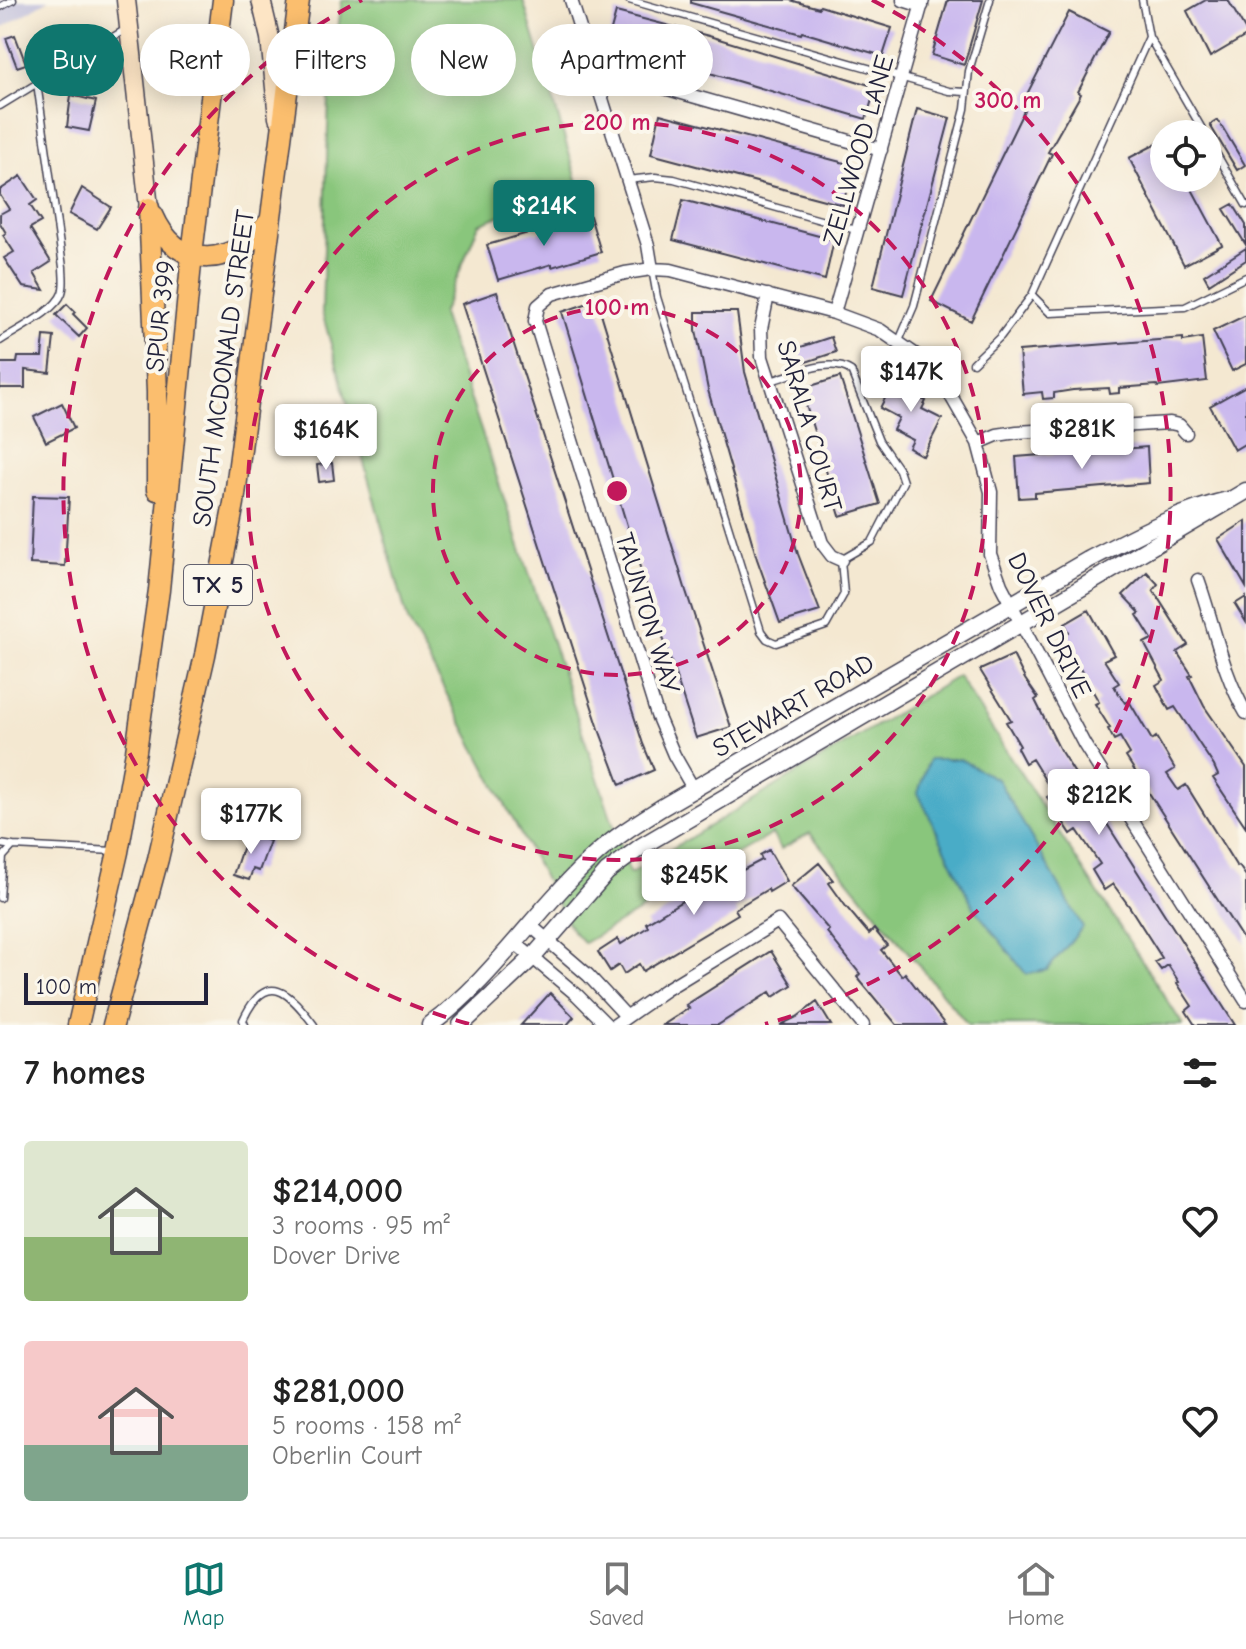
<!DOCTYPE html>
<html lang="en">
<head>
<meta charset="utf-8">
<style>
  :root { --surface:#fff; --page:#f2f2f2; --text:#222; --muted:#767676; --line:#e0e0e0; --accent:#0f766e }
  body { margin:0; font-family:"Comic Neue",sans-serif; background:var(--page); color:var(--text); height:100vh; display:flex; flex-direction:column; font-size:30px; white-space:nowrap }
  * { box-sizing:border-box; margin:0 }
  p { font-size:26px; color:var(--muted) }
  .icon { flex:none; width:44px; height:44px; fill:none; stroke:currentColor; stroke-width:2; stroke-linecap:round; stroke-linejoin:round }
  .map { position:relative; height:1025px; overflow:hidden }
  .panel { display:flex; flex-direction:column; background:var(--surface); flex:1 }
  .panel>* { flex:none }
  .banner { position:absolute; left:24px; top:24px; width:800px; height:72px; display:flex; gap:16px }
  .tools { position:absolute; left:1150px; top:120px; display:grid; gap:16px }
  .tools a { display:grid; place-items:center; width:72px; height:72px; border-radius:50%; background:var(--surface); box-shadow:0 4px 20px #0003; font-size:40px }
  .scale { position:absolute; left:24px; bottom:20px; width:184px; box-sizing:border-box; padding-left:8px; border:4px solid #22223b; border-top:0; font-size:22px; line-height:28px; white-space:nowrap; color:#22223b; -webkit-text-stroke:6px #fbf7ec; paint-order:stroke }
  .price { position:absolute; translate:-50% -68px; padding:0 18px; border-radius:8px; background:#fff; color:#222; font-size:26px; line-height:52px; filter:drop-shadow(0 2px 4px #0008) }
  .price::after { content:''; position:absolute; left:50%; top:48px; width:24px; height:18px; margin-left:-12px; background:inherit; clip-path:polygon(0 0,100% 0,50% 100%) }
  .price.active { background:var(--accent); color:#fff }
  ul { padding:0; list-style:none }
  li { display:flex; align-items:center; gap:24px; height:200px; padding:0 24px }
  li span { display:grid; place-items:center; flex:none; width:224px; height:160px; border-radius:8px; color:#555 }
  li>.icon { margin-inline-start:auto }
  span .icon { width:96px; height:96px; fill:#fffc; stroke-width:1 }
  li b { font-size:34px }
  h2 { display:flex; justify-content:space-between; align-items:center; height:96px; padding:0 24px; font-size:34px }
  .chip { padding:0 28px; border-radius:36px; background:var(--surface); box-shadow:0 4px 20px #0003; font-size:28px; line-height:72px }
  .chip.active { background:var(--accent); color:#fff }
  .dock { display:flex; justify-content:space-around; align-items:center; height:112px; border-top:2px solid var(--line); background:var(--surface); font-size:22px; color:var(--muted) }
  .dock a { display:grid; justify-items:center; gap:4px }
  .dock .active { color:var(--accent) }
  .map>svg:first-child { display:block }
  .industrial { fill:#c2c1dc }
  .green { fill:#89c67b; stroke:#56745b; stroke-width:2 }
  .water { fill:#48acc7; stroke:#356781; stroke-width:2 }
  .building { fill:#c9b7ee }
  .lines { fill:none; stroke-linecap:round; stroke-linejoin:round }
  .service-casing { stroke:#424052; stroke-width:9 }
  .minor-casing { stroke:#424052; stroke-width:15 }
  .tertiary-casing { stroke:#424052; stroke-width:19 }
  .secondary-casing { stroke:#424052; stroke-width:21 }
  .primary-casing { stroke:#424052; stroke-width:23 }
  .service { stroke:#fff; stroke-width:6 }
  .minor { stroke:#fff; stroke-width:12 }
  .tertiary { stroke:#fff; stroke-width:16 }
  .secondary { stroke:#fde5c5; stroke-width:18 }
  .primary { stroke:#fbbe6e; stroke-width:20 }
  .ring { fill:none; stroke:#c2185b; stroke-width:4; stroke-dasharray:14 10 }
  .labels { text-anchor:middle; stroke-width:8; stroke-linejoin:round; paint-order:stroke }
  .shield { fill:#fbf7ec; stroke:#636270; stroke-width:2 }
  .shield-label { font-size:24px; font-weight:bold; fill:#22223b }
  .street-label { font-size:26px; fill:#22223b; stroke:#fbf7ec }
  .centre { fill:#c2185b; stroke:#fbf7ec; stroke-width:4 }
  .ring-label { font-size:24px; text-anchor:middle; font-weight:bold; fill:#c2185b; stroke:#fbf7ec; stroke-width:8; stroke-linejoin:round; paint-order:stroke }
</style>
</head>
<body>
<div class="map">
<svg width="1246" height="1025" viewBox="0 0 1246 1025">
  <rect width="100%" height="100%" fill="#fbf7ec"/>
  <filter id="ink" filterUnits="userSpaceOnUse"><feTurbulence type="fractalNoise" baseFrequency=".0125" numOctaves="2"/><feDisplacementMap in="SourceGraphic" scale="16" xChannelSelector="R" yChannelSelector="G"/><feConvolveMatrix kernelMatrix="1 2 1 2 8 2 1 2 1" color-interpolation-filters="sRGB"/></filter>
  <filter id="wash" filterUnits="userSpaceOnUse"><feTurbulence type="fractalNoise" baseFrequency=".006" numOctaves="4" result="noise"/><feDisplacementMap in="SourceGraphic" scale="32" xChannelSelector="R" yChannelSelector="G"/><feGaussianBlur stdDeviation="1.8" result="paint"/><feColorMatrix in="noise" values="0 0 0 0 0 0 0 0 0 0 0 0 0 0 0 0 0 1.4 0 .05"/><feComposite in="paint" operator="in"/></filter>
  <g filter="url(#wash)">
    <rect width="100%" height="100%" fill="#f4e8d1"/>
    <path class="industrial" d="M0 0H49L0 29Z"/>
    <path class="green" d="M342 0H523L578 183 479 224 442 314 630 874 958 676 1183 1025H968L810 833 781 849 772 834 584 943 571 929 408 621 322 312 329 96Z"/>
    <path class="water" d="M929 759H960L998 780 1083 927 1047 970 1026 974 974 908 918 793Z"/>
    <g id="blocks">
      <path class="building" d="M691 0H790L819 8 820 6 892 28 883 56 802 32 801 34 691 3Z
        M948 0H983L964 65 932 55Z
        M1206 0H1228L1246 31V36L1210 57 1187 11Z
        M616 12 709 36 876 87 866 119 652 56 653 53 608 41Z
        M1069 12 1109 32 1078 92 1081 94 1048 152 1052 154 971 321 931 301 1029 100 1025 98Z
        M15 35 26 64 17 67 6 38Z
        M71 95 96 101 89 131 67 127Z
        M917 109 950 118 903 295 873 287Z
        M660 114 852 165 843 205 651 154Z
        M1218 120 1245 165 1237 170 1210 125Z
        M1164 140V178H1186L1222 245 1184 265 1129 158Z
        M21 176 37 200 30 205 41 222 30 228 51 262 34 273 44 290 23 287 4 258 14 252 3 235 6 233 0 223V214L9 209 0 195V190Z
        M82 188 111 207 97 229 69 214Z
        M683 200 834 240 825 280 673 240Z
        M1233 204 1246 225V245L1224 209Z
        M590 216 601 252 552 267V264L498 280 487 245 535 231 536 233Z
        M1246 248V260L1209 284 1204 275Z
        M497 292 643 744 654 770 620 785 600 732 462 304Z
        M597 300 686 591 731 727 696 738 636 555 562 312Z
        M67 304 75 312 73 314 87 328 79 337 56 315Z
        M696 312H737L745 372 798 554 820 611 780 623 757 559 708 390 696 330Z
        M1246 315V364L1232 371 1213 331Z
        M44 336 54 337 50 373 25 370V388H0V363H17L18 357H42Z
        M831 337 836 352 797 365 792 350Z
        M1183 338V341L1202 338 1207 381 1158 387 1157 385 1119 388V393L1110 394 1109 388 1073 390 1054 393V398L1043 399 1042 392 1023 394 1019 351Z
        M899 371 913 379 907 391 926 401 922 409 942 419 923 456 909 448 913 440 893 430 899 418 880 408Z
        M840 377 880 504 840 516 801 389Z
        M1246 386V443L1234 450 1210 406Z
        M62 403 74 428 46 442 34 417Z
        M1147 447 1149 483 1035 493V497L1019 498 1016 457Z
        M332 463 334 480 319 482 317 465Z
        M33 496 69 497 65 566 30 564Z
        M1246 521V587L1218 539Z
        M1147 572 1158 584 1153 590 1188 645 1177 652 1192 675 1189 676 1204 706 1246 767V827L1213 778 1218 775 1214 766 1175 707 1169 710 1156 685 1164 680 1144 643 1152 639 1137 615 1140 613 1123 595Z
        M1246 597V622L1235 604Z
        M1089 610 1114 655 1104 660 1119 683 1114 686 1125 703 1129 701 1152 740 1156 737 1168 757 1175 769 1167 774 1178 790 1186 785 1237 867 1239 866 1246 876V944L1126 757 1130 754 1120 737 1114 740 1108 729 1110 728 1095 704 1099 702 1062 637 1069 632 1065 624Z
        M1013 655 1025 679 1038 698 1035 700 1060 750 1235 1025H1195L1186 1011 1192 1006 1177 983 1179 982 1168 965 1161 970 1155 962 1162 958 1129 906 1113 884 1104 890 1092 870 1100 864 1077 830 1071 834 1047 797 1053 793 1032 759 1025 763 1017 748 1020 746 1006 722 1011 720 980 670Z
        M247 834 270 841 259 871 253 869 249 880 233 875Z
        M769 850 787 881 769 892 768 889 735 909 738 914 643 971 639 964 624 974 619 965 610 971 598 952 618 939 621 944 648 927 646 923 717 880 718 883 762 860 760 855Z
        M819 863 833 880 829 883 847 908 869 934 874 929 887 945 881 950 902 976 905 973 945 1025H897L857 977 860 974 827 932 829 930 791 886Z
        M771 951 792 985 773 997 770 992 718 1025H663L689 1008 686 1005Z
        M550 993 574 1017 567 1025H521Z
        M817 1002 831 1025H780L797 1017Z"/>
    </g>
  </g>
  <g filter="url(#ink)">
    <use href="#blocks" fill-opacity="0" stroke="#424052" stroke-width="2"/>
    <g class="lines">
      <g class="service-casing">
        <path id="service" d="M629 0 949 91 966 92
          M1142 0 1149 37 1205 134
          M0 7 13 0
          M0 106 126 29
          M1208 139 1246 205
          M627 180 655 177 674 179 856 230
          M652 269 657 297 761 631 767 639 776 643 826 626 844 594 841 560 872 542 903 482 899 470 879 441 851 371C830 356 793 375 770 381
          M1032 295 1050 313 1185 307 1246 277
          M0 341C16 330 56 311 62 293 65 285 63 275 63 267L37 83
          M899 341 914 306 965 109 969 71 990 0
          M973 363 1001 336 1032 295 1149 37
          M0 844 13 846
          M0 898 3 857 13 846 114 851
          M245 1025 243 1020C267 968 290 993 314 1025"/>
      </g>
      <g class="minor-casing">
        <path id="minor" d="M571 0 648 245 652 269
          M903 0 922 6
          M598 87 625 82 654 85 881 150
          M768 295 761 329 762 357 822 543 832 556 841 560
          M834 313 923 0
          M978 443 997 435 1017 432 1170 423 1179 425 1186 433
          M1198 580C1214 624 1222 673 1246 713
          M694 790 674 755 657 715 535 321 538 306 552 294 625 273 652 269 671 270 834 313 880 330 916 355 951 396 978 443 991 492 990 554 1001 585 1084 744 1246 1001
          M530 925 588 975 626 1016
          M514 942 577 995 607 1025
          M615 1025 665 990 778 921 863 1025"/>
      </g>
      <g class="tertiary-casing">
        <path id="tertiary" d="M430 1025C493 979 535 910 592 858 613 838 637 823 661 808L1088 560C1134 536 1182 510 1232 499
          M461 1025 533 957 607 872 642 846 1246 491"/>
      </g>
      <g class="secondary-casing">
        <path id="secondary" d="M126 0 149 208
          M261 0 270 38 278 118"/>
      </g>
      <g class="primary-casing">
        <path id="primary" d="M149 208 157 392V490
          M153 215C179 274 233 266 269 222
          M78 1025 118 852 136 751 159 590 192 254 223 0
          M113 1025 158 859 205 655 234 503 299 0"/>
      </g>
      <use href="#service" class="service"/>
      <use href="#minor" class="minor"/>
      <use href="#tertiary" class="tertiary"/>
      <use href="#secondary" class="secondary"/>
      <use href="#primary" class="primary"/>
    </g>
  </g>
  <g class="ring">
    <circle cx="617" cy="491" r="184"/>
    <circle cx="617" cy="491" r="369"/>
    <path d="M469 1024A553 553 0 0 1 362 0M872 0A553 553 0 0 1 765 1024"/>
  </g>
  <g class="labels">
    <rect class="shield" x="184" y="565" width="68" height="40" rx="6"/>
    <g class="shield-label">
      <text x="218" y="593">TX 5</text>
    </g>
    <g class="street-label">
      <text transform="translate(858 150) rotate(-74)" y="9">ZELLWOOD LANE</text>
      <text transform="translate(160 316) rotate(-84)" y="9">SPUR 399</text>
      <text transform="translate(223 368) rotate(-82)" y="9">SOUTH MCDONALD STREET</text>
      <text transform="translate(810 426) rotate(74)" y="9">SARALA COURT</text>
      <text transform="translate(648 613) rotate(73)" y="9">TAUNTON WAY</text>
      <text transform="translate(1050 625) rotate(64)" y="9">DOVER DRIVE</text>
      <text transform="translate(793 705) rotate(-30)" y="9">STEWART ROAD</text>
    </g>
  </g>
  <circle cx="617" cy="491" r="12" class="centre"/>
  <g class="ring-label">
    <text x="1008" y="108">300 m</text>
    <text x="617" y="130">200 m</text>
    <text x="617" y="315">100 m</text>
  </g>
</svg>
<div class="tools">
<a><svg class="icon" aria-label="locate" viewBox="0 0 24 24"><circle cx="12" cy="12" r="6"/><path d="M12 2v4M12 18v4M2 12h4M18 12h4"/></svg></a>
</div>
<div class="scale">100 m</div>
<b class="price active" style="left:544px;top:248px">$214K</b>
<b class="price" style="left:911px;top:414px">$147K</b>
<b class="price" style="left:1082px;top:471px">$281K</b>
<b class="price" style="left:326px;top:472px">$164K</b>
<b class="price" style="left:1099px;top:837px">$212K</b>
<b class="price" style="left:251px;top:856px">$177K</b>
<b class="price" style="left:694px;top:917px">$245K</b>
<div class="banner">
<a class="chip active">Buy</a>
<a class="chip">Rent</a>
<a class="chip">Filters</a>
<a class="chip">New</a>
<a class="chip">Apartment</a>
</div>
</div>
<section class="panel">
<h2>7 homes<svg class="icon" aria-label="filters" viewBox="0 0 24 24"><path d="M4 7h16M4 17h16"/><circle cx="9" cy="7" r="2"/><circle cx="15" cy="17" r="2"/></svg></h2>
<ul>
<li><span style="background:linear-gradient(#dfe7d0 60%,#8fb573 0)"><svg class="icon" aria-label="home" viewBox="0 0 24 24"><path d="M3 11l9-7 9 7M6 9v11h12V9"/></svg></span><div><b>$214,000</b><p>3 rooms · 95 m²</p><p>Dover Drive</p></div><svg class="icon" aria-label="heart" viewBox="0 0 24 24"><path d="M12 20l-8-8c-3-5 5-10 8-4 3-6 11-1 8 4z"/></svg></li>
<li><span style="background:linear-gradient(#f6c9c9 65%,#7fa58c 0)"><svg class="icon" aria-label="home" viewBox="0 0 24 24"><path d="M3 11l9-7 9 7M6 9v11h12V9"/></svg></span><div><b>$281,000</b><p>5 rooms · 158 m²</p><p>Oberlin Court</p></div><svg class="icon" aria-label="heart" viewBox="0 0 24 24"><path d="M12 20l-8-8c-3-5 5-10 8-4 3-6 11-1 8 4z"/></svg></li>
</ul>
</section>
<nav class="dock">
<a class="active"><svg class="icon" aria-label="map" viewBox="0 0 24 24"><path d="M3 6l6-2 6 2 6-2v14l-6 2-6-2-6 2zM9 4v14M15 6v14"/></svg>Map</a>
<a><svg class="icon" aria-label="saved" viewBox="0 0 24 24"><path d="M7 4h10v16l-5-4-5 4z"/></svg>Saved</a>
<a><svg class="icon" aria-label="home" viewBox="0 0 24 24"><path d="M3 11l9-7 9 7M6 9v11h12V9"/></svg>Home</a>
</nav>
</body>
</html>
